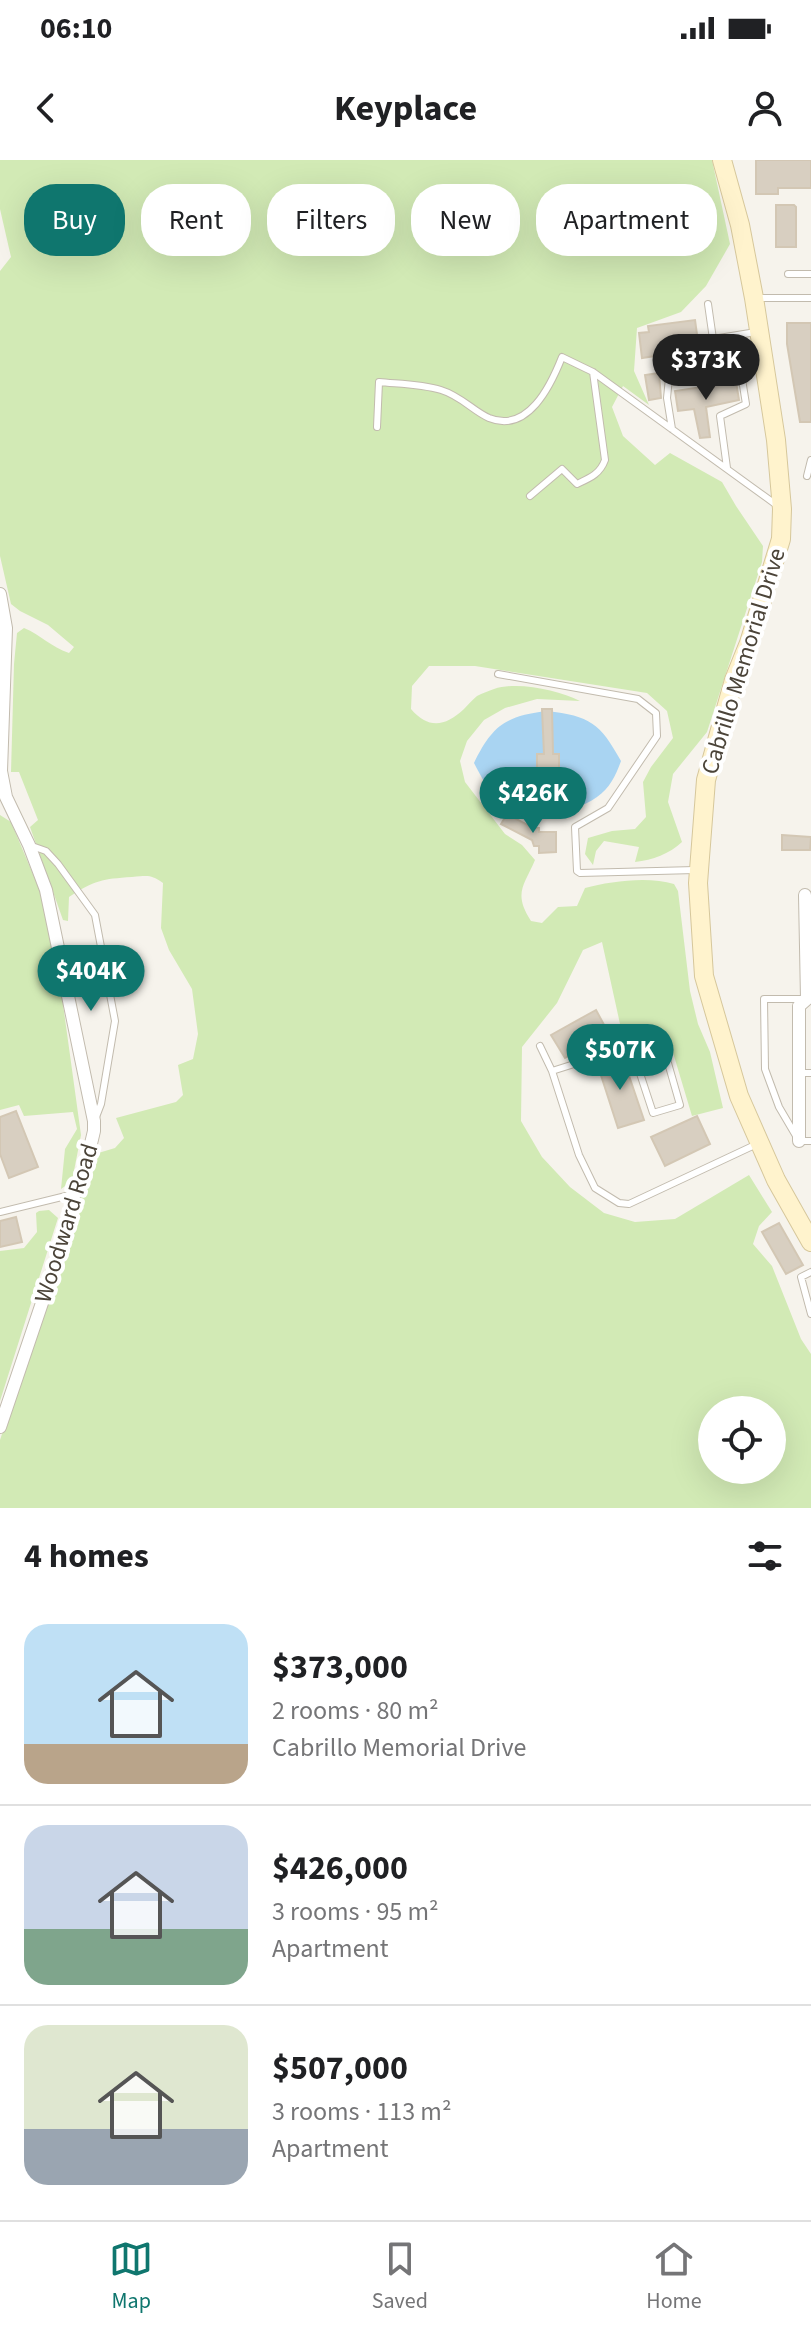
<!DOCTYPE html>
<html lang="en">
<head>
<meta charset="utf-8">
<style>
  :root { --surface:#fff; --page:#f6f6f6; --text:#202124; --muted:#757577; --line:#e0e0e0; --accent:#0f766e }
  body { margin:0; font-family:"Source Sans 3",sans-serif; background:var(--page); color:var(--text); height:100vh; display:flex; flex-direction:column; font-size:30px; white-space:nowrap }
  * { box-sizing:border-box; margin:0 }
  p { font-size:26px; color:var(--muted) }
  .icon { flex:none; width:44px; height:44px; fill:none; stroke:currentColor; stroke-width:2; stroke-linecap:round; stroke-linejoin:round }
  .map { position:relative; height:1348px; overflow:hidden }
  .drawer { display:flex; flex-direction:column; background:var(--surface); flex:1 }
  .drawer>* { flex:none }
  .top-card { position:absolute; left:24px; top:24px; width:764px; height:72px; display:flex; gap:16px }
  .fabs { position:absolute; left:698px; top:1236px; display:grid; gap:16px }
  .fabs a { display:grid; place-items:center; width:88px; height:88px; border-radius:50%; background:var(--surface); box-shadow:0 8px 32px #0002; font-size:40px }
  .price { position:absolute; translate:-50% -68px; padding:0 18px; border-radius:28px; background:var(--accent); color:#fff; font-size:26px; line-height:52px; filter:drop-shadow(0 2px 4px #0008) }
  .price::after { content:''; position:absolute; left:50%; top:48px; width:24px; height:18px; margin-left:-12px; background:inherit; clip-path:polygon(0 0,100% 0,50% 100%) }
  .price.selected { background:#222; color:#fff }
  ul { padding:0; list-style:none }
  li { display:flex; align-items:center; gap:24px; height:200px; padding:0 24px }
  li+li { border-top:2px solid var(--line) }
  li span { display:grid; place-items:center; flex:none; width:224px; height:160px; border-radius:24px; color:#555 }
  li>.icon { margin-inline-start:auto }
  span .icon { width:96px; height:96px; fill:#fffc; stroke-width:1 }
  li b { font-size:34px }
  h2 { display:flex; justify-content:space-between; align-items:center; height:96px; padding:0 24px; font-size:34px }
  .tag { padding:0 28px; border-radius:32px; background:var(--surface); box-shadow:0 8px 32px #0002; font-size:28px; line-height:72px }
  .tag.selected { background:var(--accent); color:#fff }
  .status { display:flex; justify-content:space-between; align-items:center; height:56px; padding:0 40px; background:var(--surface); direction:ltr }
  .status svg { height:22px; fill:currentColor }
  header { display:flex; justify-content:space-between; align-items:center; height:104px; padding:0 24px; background:var(--surface); font-size:36px; font-weight:700 }
  .dock { display:flex; justify-content:space-around; align-items:center; height:112px; border-top:2px solid var(--line); background:var(--surface); font-size:22px; color:var(--muted) }
  .dock a { display:grid; justify-items:center; gap:4px }
  .dock .selected { color:var(--accent) }
  .map>svg:first-child { display:block }
  .green { fill:#d2eab5; fill-rule:evenodd }
  .water { fill:#a9d4f2 }
  .building { fill:#d8cfc1; stroke:#d3c7b4; stroke-width:2 }
  .lines { fill:none; stroke-linecap:round; stroke-linejoin:round }
  .service-casing { stroke:#c2bbae; stroke-width:8 }
  .minor-casing { stroke:#c2bbae; stroke-width:14 }
  .secondary-casing { stroke:#d6c79b; stroke-width:20 }
  .service { stroke:#fff; stroke-width:6 }
  .minor { stroke:#fff; stroke-width:12 }
  .secondary { stroke:#fff3cd; stroke-width:18 }
  .labels { text-anchor:middle; stroke-width:8; stroke-linejoin:round; paint-order:stroke }
  .street-label { font-size:24px; fill:#4b4439; stroke:#fff }
</style>
</head>
<body>
<div class="status"><b>06:10</b><svg viewBox="0 0 49 12"><path d="M0 12V9h3v3zM5 12V6h3v6zM10 12V3h3v9zM15 12V0h3v12zM26 1h20v11H26zM47 4h2v5h-2z"/></svg></div>
<header><svg class="icon" aria-label="back" viewBox="0 0 24 24"><path d="M15 5l-7 7 7 7"/></svg>Keyplace<svg class="icon" aria-label="person" viewBox="0 0 24 24"><circle cx="12" cy="8" r="4"/><path d="M4 21q1-7 8-7t8 7"/></svg></header>
<div class="map">
<svg width="811" height="1348" viewBox="0 0 811 1348">
  <rect width="100%" height="100%" fill="#f6f3ec"/>
  <path class="green" d="M0 0H712L730 84 706 126 681 152 637 168 634 211 649 245 623 226 612 247 623 276 655 305 670 293 722 322 736 346 763 386 762 402 707 572 673 614 668 642 682 682C669 694 653 700 635 702L639 687 604 681 596 691 593 705 585 694 588 678 612 671 635 669 646 657 643 622 651 607 673 578 667 551 647 533 475 506H429L412 526 411 549C428 569 445 567 464 549 468 545 472 540 477 536 482 533 489 531 494 529 518 521 558 530 580 541L537 539 505 548 484 560 467 581 460 601 465 622 505 674 522 685 535 700C524 726 513 733 531 761L542 763 558 747 577 746 585 728C610 721 649 716 674 724L678 731 690 831 698 864 710 892 723 948 692 956 671 886 634 878 622 873 602 782 583 790 557 843 522 887 521 961 542 997 570 1027 604 1053 635 1062 675 1059 749 1015 772 1052 759 1066 753 1084 772 1106 801 1179 811 1194V1348H0V1280L95 994 115 988 124 978 116 958 176 942 183 935 178 905 193 899 198 874 192 829 169 790 161 768 163 723C150 714 148 716 132 717 102 719 95 720 69 737L68 761 63 760 30 667 38 660 19 612H11L14 504 17 473 24 468C41 475 51 487 69 493L74 487 48 465 20 451 11 444 0 396V111L11 97 0 49ZM712 1250H772V1310H712Z
    M0 655 11 662 43 738 58 808 81 975 72 1021 61 1029 65 989 77 969 73 952 24 956 19 945 0 950Z
    M49 1050 58 1058 0 1241V1091L24 1088 37 1072 36 1053 39 1051Z"/>
  <path class="water" d="M547 551C590 556 600 563 621 601 616 615 610 628 597 637 571 656 527 657 500 639 487 630 481 616 474 603 492 566 505 556 547 551Z"/>
  <path class="building" d="M756 0H811V28H778V34H756Z
    M776 45H794L796 47V87H776Z
    M695 160 699 189 642 198 639 173 649 172 648 166Z
    M787 163H811V262H800L787 184Z
    M659 213 661 238 649 240 645 215Z
    M736 222 739 240 706 247 710 277 700 278 694 249 678 251 675 231Z
    M542 549H552L553 594H559V609H553L554 654 545 655 543 609H537V594H544Z
    M507 654 533 668H539V672H556V692L539 693V686H534L532 680 501 664Z
    M782 675 811 677 810 690H782Z
    M596 850 609 874 593 883 594 886 583 892 581 889 565 898 551 875Z
    M622 895 644 960 618 968 597 903Z
    M16 951 38 1007 9 1018 0 994V957Z
    M697 956 710 984 665 1006 651 977Z
    M16 1057 22 1082 0 1087V1061Z
    M779 1063 803 1105 786 1114 762 1072Z"/>
  <g class="lines">
    <g class="service-casing">
      <path id="service" d="M788 114H811
        M758 138H811
        M708 144 713 179 756 172
        M377 267 379 222C400 224 421 224 441 230 461 236 473 251 489 258 528 274 551 225 562 197L593 212 778 346
        M672 269 667 238 669 218 740 207 746 244 720 256 727 308
        M807 316 811 300
        M530 336 562 309 577 324C590 318 600 314 605 300L593 212
        M498 514 638 539 656 553 657 576 608 648 575 667 577 711 580 713 695 710
        M29 685 46 691 58 704 95 755 115 861 101 944 96 957
        M806 839H764L765 909 779 947 799 981H811
        M540 886 552 911 579 995 595 1028 619 1043 629 1044 757 984
        M552 911 631 886 664 889 680 945 653 953 631 886
        M799 913H811
        M0 1052 74 1034
        M811 1112 801 1117 811 1154"/>
    </g>
    <g class="minor-casing">
      <path id="minor" d="M0 434 6 468 1 611 6 637 29 685 46 730 94 961V971L85 1009 73 1038 65 1075 0 1267
        M799 981V846L807 839 805 735"/>
    </g>
    <g class="secondary-casing">
      <path id="secondary" d="M722 0 740 65 754 138 776 280 782 349 781 379 749 483 734 520 706 620 698 723 704 816 739 936 776 1020 811 1082"/>
    </g>
    <use href="#service" class="service"/>
    <use href="#minor" class="minor"/>
    <use href="#secondary" class="secondary"/>
  </g>
  <g class="labels">
    <g class="street-label">
      <text transform="translate(743 501) rotate(-73)" y="8">Cabrillo Memorial Drive</text>
      <text transform="translate(66 1063) rotate(-73)" y="8">Woodward Road</text>
    </g>
  </g>
</svg>
<div class="fabs">
<a><svg class="icon" aria-label="locate" viewBox="0 0 24 24"><circle cx="12" cy="12" r="6"/><path d="M12 2v4M12 18v4M2 12h4M18 12h4"/></svg></a>
</div>
<b class="price selected" style="left:706px;top:242px">$373K</b>
<b class="price" style="left:533px;top:675px">$426K</b>
<b class="price" style="left:91px;top:853px">$404K</b>
<b class="price" style="left:620px;top:932px">$507K</b>
<div class="top-card">
<a class="tag selected">Buy</a>
<a class="tag">Rent</a>
<a class="tag">Filters</a>
<a class="tag">New</a>
<a class="tag">Apartment</a>
</div>
</div>
<section class="drawer">
<h2>4 homes<svg class="icon" aria-label="filters" viewBox="0 0 24 24"><path d="M4 7h16M4 17h16"/><circle cx="9" cy="7" r="2"/><circle cx="15" cy="17" r="2"/></svg></h2>
<ul>
<li><span style="background:linear-gradient(#bfe0f5 75%,#b9a48a 0)"><svg class="icon" aria-label="home" viewBox="0 0 24 24"><path d="M3 11l9-7 9 7M6 9v11h12V9"/></svg></span><div><b>$373,000</b><p>2 rooms · 80 m²</p><p>Cabrillo Memorial Drive</p></div></li>
<li><span style="background:linear-gradient(#c9d6e8 65%,#7fa58c 0)"><svg class="icon" aria-label="home" viewBox="0 0 24 24"><path d="M3 11l9-7 9 7M6 9v11h12V9"/></svg></span><div><b>$426,000</b><p>3 rooms · 95 m²</p><p>Apartment</p></div></li>
<li><span style="background:linear-gradient(#dfe7d0 65%,#9aa5b1 0)"><svg class="icon" aria-label="home" viewBox="0 0 24 24"><path d="M3 11l9-7 9 7M6 9v11h12V9"/></svg></span><div><b>$507,000</b><p>3 rooms · 113 m²</p><p>Apartment</p></div></li>
</ul>
</section>
<nav class="dock">
<a class="selected"><svg class="icon" aria-label="map" viewBox="0 0 24 24"><path d="M3 6l6-2 6 2 6-2v14l-6 2-6-2-6 2zM9 4v14M15 6v14"/></svg>Map</a>
<a><svg class="icon" aria-label="saved" viewBox="0 0 24 24"><path d="M7 4h10v16l-5-4-5 4z"/></svg>Saved</a>
<a><svg class="icon" aria-label="home" viewBox="0 0 24 24"><path d="M3 11l9-7 9 7M6 9v11h12V9"/></svg>Home</a>
</nav>
</body>
</html>
